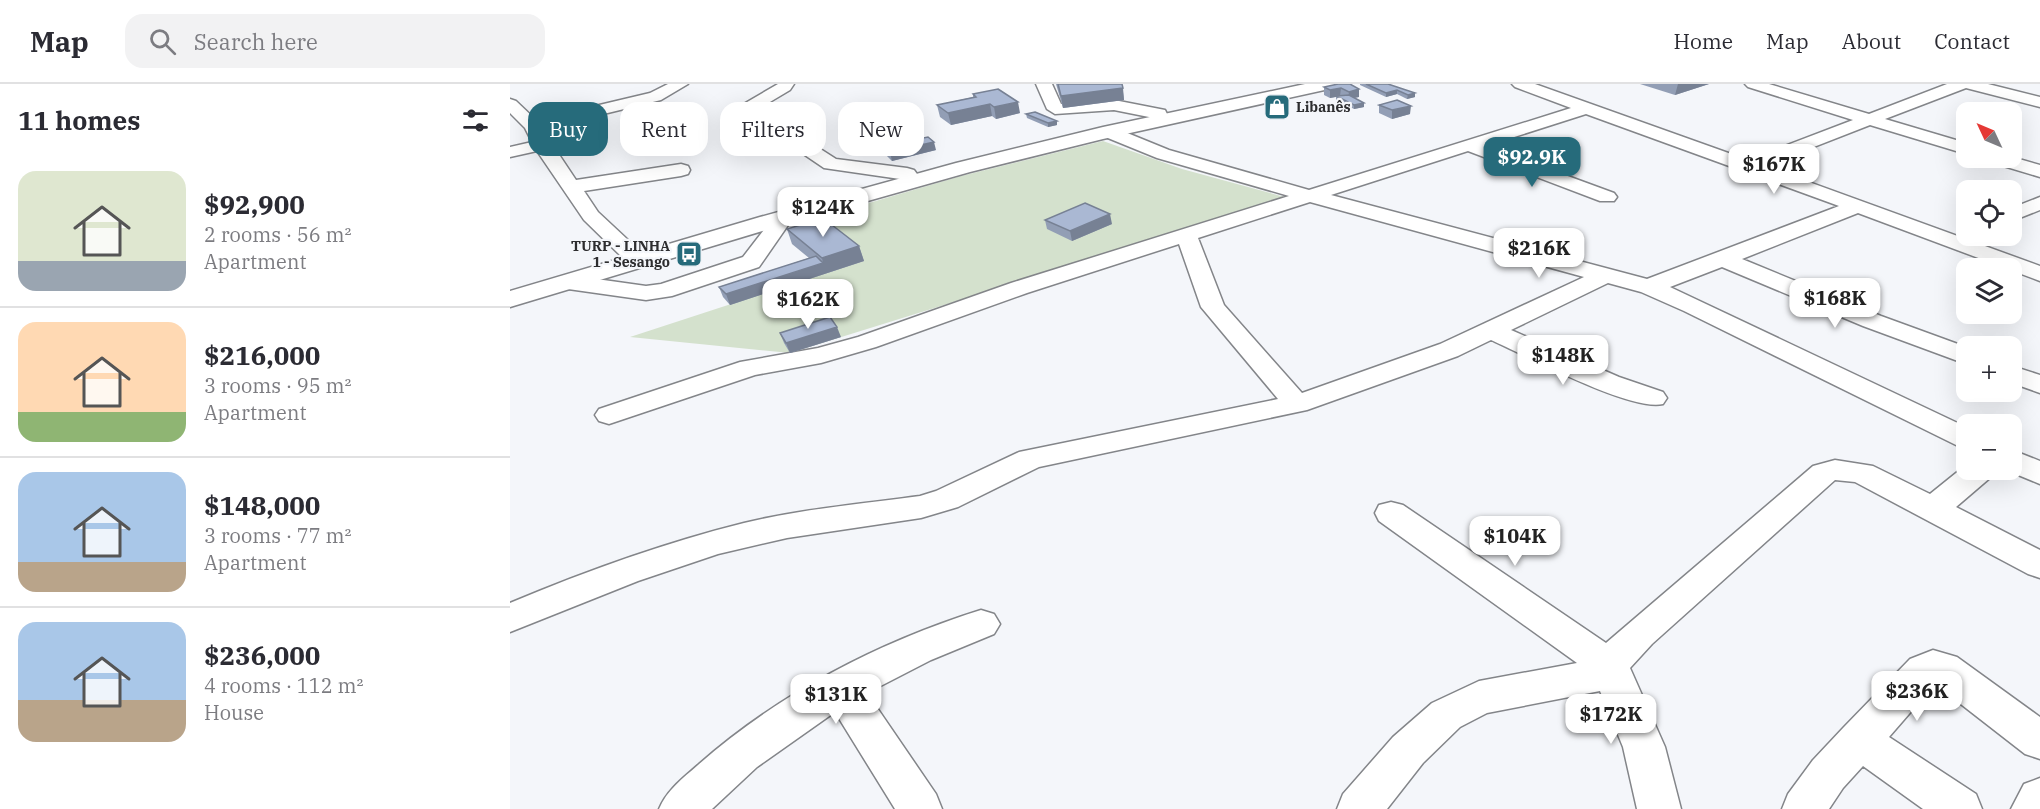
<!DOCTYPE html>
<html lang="en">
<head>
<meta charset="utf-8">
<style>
  :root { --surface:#fff; --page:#f2f2f3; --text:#2b2b33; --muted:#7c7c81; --line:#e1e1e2; --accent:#266b7b }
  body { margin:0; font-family:"IBM Plex Serif",serif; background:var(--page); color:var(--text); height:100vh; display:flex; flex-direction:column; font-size:22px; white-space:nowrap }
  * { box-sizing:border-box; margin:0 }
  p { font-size:20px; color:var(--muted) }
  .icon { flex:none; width:33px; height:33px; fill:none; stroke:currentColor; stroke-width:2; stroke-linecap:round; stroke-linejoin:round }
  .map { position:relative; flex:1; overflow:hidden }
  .details { display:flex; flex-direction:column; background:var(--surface); width:510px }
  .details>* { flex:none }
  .guide { position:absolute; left:18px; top:18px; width:570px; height:54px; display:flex; gap:12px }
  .needle { width:39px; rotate:314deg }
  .buttons { position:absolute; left:1446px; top:18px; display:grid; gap:12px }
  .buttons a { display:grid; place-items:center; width:66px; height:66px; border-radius:12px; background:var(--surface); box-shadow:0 6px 24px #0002; font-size:30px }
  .price { position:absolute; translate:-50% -51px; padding:0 14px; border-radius:12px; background:#fff; color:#222; font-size:20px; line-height:39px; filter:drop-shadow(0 2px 3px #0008) }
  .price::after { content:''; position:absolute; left:50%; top:36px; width:18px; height:14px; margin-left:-9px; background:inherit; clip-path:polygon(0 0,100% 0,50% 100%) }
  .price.active { background:var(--accent); color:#fff }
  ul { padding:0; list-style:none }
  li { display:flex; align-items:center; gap:18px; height:150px; padding:0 18px }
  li+li { border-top:2px solid var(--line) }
  li span { display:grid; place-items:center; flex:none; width:168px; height:120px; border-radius:18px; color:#555 }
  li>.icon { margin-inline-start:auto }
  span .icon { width:72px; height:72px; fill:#fffc; stroke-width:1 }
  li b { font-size:26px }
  h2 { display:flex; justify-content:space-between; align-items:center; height:72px; padding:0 18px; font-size:26px }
  .chip { padding:0 21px; border-radius:18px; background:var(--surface); box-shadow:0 6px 24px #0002; font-size:21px; line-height:54px }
  .chip.active { background:var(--accent); color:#fff }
  header { display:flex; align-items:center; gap:36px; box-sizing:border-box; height:84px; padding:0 30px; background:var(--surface); border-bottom:2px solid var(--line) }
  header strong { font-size:28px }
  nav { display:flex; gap:33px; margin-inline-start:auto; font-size:21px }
  .search { width:420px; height:54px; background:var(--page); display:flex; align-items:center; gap:15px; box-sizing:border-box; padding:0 21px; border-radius:18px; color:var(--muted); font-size:22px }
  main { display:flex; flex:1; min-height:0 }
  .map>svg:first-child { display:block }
  .green { fill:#d4e1cd }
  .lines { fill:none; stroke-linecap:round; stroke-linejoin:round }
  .minor-casing { stroke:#838589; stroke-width:3 }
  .major-casing { stroke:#838589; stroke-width:3 }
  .minor { fill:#fff; fill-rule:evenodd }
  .major { fill:#fff; fill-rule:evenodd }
  .wall { fill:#929eb5 }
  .shaded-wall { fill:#778194 }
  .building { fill:#aab8d3; stroke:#778194; stroke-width:1.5 }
  .labels { text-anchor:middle; stroke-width:4.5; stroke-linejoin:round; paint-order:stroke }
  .far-poi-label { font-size:14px; font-weight:bold; fill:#2d2d2f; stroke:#f4f6fa; text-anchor:start }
</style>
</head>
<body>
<header>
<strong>Map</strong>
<div class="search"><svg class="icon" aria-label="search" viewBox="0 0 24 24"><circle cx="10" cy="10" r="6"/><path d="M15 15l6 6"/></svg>Search here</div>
<nav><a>Home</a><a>Map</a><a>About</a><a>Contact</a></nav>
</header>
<main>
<section class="details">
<h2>11 homes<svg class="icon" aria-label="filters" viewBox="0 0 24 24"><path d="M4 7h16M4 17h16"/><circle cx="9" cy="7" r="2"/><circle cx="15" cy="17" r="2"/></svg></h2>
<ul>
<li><span style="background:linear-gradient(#dfe7d0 75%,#9aa5b1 0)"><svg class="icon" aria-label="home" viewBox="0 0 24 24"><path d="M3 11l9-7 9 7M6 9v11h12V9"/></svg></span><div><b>$92,900</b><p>2 rooms · 56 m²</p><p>Apartment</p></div></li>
<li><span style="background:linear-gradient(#ffd9b3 75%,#8fb573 0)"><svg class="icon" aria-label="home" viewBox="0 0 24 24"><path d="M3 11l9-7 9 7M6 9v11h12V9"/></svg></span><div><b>$216,000</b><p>3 rooms · 95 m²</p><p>Apartment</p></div></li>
<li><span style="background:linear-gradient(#a9c7e8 75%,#b9a48a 0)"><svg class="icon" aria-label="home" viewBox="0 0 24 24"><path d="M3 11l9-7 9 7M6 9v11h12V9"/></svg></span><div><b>$148,000</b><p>3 rooms · 77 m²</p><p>Apartment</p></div></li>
<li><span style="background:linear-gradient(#a9c7e8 65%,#b9a48a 0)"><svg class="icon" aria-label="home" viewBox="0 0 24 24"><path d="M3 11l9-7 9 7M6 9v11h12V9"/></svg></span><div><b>$236,000</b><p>4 rooms · 112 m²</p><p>House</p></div></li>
</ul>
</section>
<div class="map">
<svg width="1530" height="725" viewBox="0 0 1530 725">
  <rect width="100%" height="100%" fill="#f4f6fa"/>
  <path class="green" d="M593 57 672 85 778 114 280 269 120 253 353 177 301 136 451 92Z"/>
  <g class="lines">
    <g class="minor-casing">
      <path id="minor" d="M158 0H178L151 16 32 45 66 96 171 80 178 82 180 86 178 90 171 92 74 107 88 128 132 169 129 174 121 176 113 174 74 136 27 67 0 73V63L22 58 15 44 0 29V15L6 17 26 36 140 9Z
        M268 0H284L280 6 248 25 326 75 397 84 404 86 407 90 404 94 397 96 314 84 233 29 230 24 232 21Z
        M526 0H542L551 20 604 16 655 26 657 30 649 35 604 26 545 30 537 25Z
        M1002 0H1025L1238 76 1343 36 1238 3 1235 0H1259L1359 30 1437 0H1478L1530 13V23L1456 4 1375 35 1456 59V70L1360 41 1255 82 1530 182V197L1348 129 1232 175 1371 232 1456 263V280L1353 242 1212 183 1160 203 1456 343V363L1446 361 1174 227 1131 208 1098 199 1001 246 1109 293 1153 308 1157 314 1153 320C1121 328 1015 271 981 256L948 272 797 326 529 383 448 423 411 434 277 454 208 470 128 497 0 548V519C76 487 154 459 234 439 291 425 351 420 410 412L426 407 509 368 768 315 691 223 669 160 517 209 366 263 311 279 245 291 99 340 89 337 85 331 89 325 230 278 308 264 348 253 501 199 779 112 647 74 593 52 590 48 593 44H605L659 66 799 106 1061 24 1005 3ZM1076 30 1329 122 1137 195 821 111 958 67 1090 117H1104L1107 113 1104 109 976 62ZM800 118 1074 193 930 260 792 309 714 221 688 154Z
        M1502 73 1530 81V93L1480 78 1477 74Z
        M1530 113V126L1502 137V124Z
        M273 128 280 130 283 134 249 183 162 212 136 216 58 205 50 203 46 198 50 193 58 191 136 202 151 200 233 173 266 130Z
        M1502 282 1530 291V309L1502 299Z
        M1502 366 1530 377V400L1496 386H1502Z
        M1325 376 1363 382 1420 410 1456 381V386H1485L1481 393 1446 423 1530 466V494L1518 490 1345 398 1325 396 1142 560 1120 584 1155 663 1171 725H1127L1113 663 1090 607 977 629 950 643 913 679 877 725H827L833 710 883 653 922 619 969 597 1067 579 869 437 865 429 869 421 881 418 893 421 1096 559 1303 382Z
        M471 526 484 530 490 540 484 550 421 576 357 609 426 710 432 725H385L325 628 247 683 202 725H149C157 706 172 695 188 681 268 610 369 558 471 526Z
        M1423 566 1447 573 1530 633V675L1515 670 1425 600 1379 653 1466 710 1472 725H1413L1353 682 1333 704 1319 725H1272L1278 710 1303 676 1334 643 1400 575Z
        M1530 694V725H1501L1514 700Z"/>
    </g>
    <g class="major-casing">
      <path id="major" d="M795 0H827L825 4 819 5 593 55 460 88 266 143 0 223V207L250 133 446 79 593 43Z"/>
    </g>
    <use href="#minor" class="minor"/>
    <use href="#major" class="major"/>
  </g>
  <path class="wall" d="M546 0H612L614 16 553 24Z
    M850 0H879H878L905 13 897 15 887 10 876 13 850 1Z
    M1130 0H1199L1165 11Z
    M814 3 849 5V13L844 14 854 19V23L844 25 826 16V13L820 14 814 11Z
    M463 10 510 29 486 35 482 32 441 41 430 33 427 21 463 13Z
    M869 21 900 30 882 35 869 29Z
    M516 30 547 41 538 43 517 34Z
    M374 62 426 66 382 77 376 71Z
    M535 136 602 140 562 157 537 145Z
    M277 145 349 162 354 177 220 221 213 213 209 203 299 174 282 160Z
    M270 249 331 253 280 269 274 259Z"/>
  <path class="shaded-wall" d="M1168 0H1199L1165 11Z
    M613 4 614 16 553 24 551 12Z
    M831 4 830 12 820 14V6Z
    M849 5V13L838 15 839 8Z
    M887 6V10L876 13V9Z
    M905 9V13L897 15 898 11Z
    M508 18 510 29 486 35 484 23Z
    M854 19V23L844 25V21Z
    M480 20 482 32 441 41 438 29Z
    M901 22 900 30 882 35V26Z
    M547 37V41L538 43V39Z
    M424 58 426 66 382 77 380 68Z
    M600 130 602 140 562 157 560 147Z
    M349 162 354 177 220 221 216 210 313 179 312 174Z
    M327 243 331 253 280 269 276 259Z"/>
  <path class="building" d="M548 0H612L613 4 551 12Z
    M828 0H840L849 5 839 8 831 4 820 6 814 3Z
    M856 0H878L905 9 898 11 887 6 876 9Z
    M488 5 508 18 484 23 480 20 438 29 427 21 466 13 463 10Z
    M839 11 854 19 844 21 826 12Z
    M887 16 901 22 882 26 869 21Z
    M525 28 547 37 538 39 516 30Z
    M418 53 424 58 380 68 374 62Z
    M575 119 600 130 560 147 535 136Z
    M313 134 349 162 312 174 277 145Z
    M306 172 313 179 216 210 209 203Z
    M320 233 327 243 276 259 270 249Z"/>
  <defs>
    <g id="shop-square" transform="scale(1.35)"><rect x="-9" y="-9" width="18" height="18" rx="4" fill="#266b7b" stroke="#f4f6fa"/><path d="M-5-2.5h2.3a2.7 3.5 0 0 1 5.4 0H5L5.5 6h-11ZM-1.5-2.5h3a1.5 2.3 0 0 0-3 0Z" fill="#fff"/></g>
    <g id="bus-square" transform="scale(1.35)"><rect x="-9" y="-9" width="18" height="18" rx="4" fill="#266b7b" stroke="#f4f6fa"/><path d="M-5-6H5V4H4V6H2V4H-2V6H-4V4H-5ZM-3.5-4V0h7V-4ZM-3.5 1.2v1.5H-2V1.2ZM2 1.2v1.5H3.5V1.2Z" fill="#fff"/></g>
  </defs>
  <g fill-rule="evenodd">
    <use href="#shop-square" x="767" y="23"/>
    <use href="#bus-square" x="179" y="170"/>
  </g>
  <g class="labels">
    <g class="far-poi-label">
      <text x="786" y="28">Libanês</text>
      <text x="160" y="167" text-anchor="end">TURP - LINHA<tspan x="160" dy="16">1 - Sesango</tspan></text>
    </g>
  </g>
</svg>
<div class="buttons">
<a><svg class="needle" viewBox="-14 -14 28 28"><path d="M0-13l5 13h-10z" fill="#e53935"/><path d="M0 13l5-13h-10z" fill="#7c7c81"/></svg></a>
<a><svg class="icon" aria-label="locate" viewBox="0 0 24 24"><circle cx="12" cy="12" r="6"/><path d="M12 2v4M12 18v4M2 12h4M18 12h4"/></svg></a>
<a><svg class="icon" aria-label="layers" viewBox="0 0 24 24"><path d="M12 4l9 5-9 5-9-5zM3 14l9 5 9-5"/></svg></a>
<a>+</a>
<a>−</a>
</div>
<b class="price active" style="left:1022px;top:104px">$92.9K</b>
<b class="price" style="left:1264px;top:111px">$167K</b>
<b class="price" style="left:313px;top:154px">$124K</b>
<b class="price" style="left:1029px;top:195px">$216K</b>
<b class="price" style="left:1325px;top:245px">$168K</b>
<b class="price" style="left:298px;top:246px">$162K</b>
<b class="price" style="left:1053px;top:302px">$148K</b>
<b class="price" style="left:1005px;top:483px">$104K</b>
<b class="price" style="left:1407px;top:638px">$236K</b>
<b class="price" style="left:326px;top:641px">$131K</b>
<b class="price" style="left:1101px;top:661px">$172K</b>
<div class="guide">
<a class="chip active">Buy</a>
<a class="chip">Rent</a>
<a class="chip">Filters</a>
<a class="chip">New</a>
</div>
</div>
</main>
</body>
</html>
